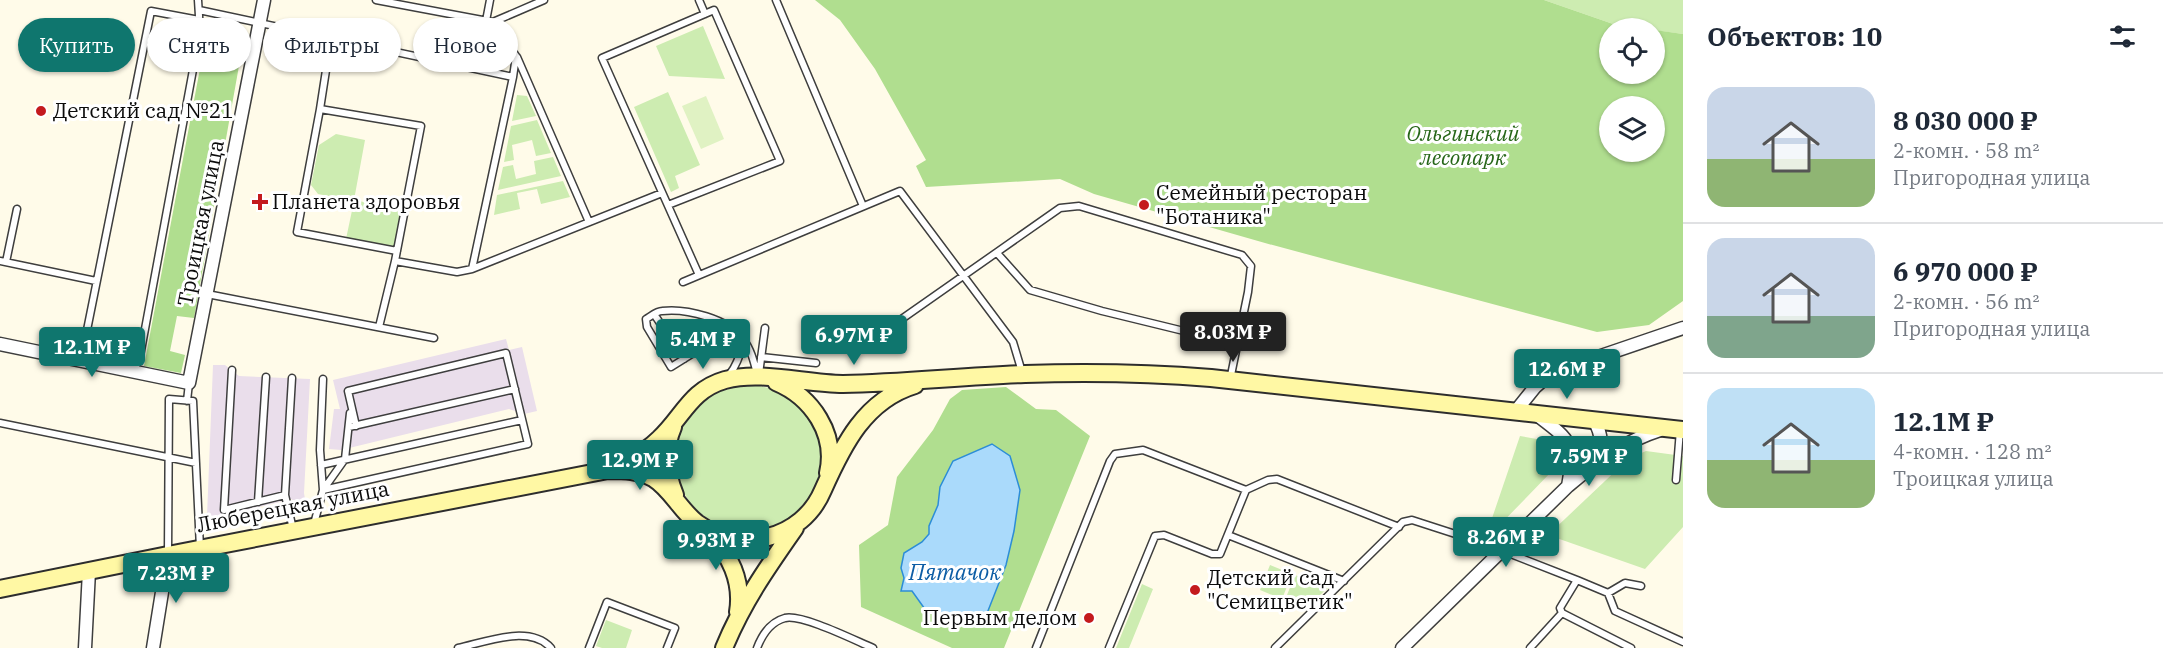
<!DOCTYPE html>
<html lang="ru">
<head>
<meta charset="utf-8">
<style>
  :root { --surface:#fff; --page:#f6f6f7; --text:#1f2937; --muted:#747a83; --line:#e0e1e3; --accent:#0f766e }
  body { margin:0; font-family:"IBM Plex Serif",serif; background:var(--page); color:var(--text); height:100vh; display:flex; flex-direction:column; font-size:22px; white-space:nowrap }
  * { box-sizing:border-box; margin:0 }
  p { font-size:20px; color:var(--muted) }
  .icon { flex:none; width:33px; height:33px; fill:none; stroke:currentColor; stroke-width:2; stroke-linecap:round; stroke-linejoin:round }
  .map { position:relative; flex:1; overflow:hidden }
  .drawer { display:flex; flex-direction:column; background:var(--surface); width:480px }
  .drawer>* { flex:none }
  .banner { position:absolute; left:18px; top:18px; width:570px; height:54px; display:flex; gap:12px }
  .controls { position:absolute; left:1599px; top:18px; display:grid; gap:12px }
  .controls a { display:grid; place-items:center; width:66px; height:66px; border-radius:50%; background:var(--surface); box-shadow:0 2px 4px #0004; font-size:30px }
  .price { position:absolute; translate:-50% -51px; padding:0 14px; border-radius:6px; background:var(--accent); color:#fff; font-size:20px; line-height:39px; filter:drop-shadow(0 2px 3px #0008) }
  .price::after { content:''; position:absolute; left:50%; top:36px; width:18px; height:14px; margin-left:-9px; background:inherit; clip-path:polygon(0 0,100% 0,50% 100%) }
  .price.current { background:#222; color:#fff }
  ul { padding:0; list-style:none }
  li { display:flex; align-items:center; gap:18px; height:150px; padding:0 24px }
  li+li { border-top:2px solid var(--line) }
  li span { display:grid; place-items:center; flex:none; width:168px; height:120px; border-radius:18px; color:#555 }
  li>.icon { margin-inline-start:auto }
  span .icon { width:72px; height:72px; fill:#fffc; stroke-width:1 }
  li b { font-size:26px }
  h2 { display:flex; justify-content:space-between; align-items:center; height:72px; padding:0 24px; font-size:26px }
  .chip { padding:0 21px; border-radius:27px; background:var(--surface); box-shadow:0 2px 4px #0004; font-size:21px; line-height:54px }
  .chip.current { background:var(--accent); color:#fff }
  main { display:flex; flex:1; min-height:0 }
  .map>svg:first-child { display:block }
  .industrial { fill:#eadeeb }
  .green { fill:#cdecb1 }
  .forest { fill:#b0de8f; fill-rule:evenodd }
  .pitch { fill:#e0f2c3 }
  .water { fill:#aadafb; stroke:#2c8dd7; stroke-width:1.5 }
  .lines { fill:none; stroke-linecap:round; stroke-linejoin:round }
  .lane-casing { stroke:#3e3e3e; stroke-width:9 }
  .street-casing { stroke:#3e3e3e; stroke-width:15 }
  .secondary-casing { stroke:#2d2d2d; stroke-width:20 }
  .lane { stroke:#fff; stroke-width:6 }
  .street { stroke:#fff; stroke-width:12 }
  .secondary { stroke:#fff8a4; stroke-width:16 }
  .poi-dot { fill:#c41a1d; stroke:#fff; stroke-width:2 }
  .labels { text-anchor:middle; stroke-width:6; stroke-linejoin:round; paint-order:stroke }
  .poi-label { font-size:21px; fill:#0b0b0b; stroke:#fff; text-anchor:start }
  .park-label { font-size:21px; font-style:italic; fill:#266618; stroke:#fff }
  .street-label { font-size:21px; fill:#0b0b0b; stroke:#fff }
  .water-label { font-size:22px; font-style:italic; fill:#0d5da5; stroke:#fff }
</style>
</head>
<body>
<main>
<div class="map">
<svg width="1683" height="648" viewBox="0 0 1683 648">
  <rect width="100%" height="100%" fill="#fffbe9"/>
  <path class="industrial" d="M506 339 509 350 522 347 537 411 524 414 509 409 341 450 329 449 334 409H340L333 380Z
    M213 365H225L239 376 310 379 304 493 307 511 296 514 292 499 219 517 207 516Z"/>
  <path class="green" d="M1544 0H1683V34L1616 25Z
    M703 26 725 79 669 76 656 46Z
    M668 92 700 165 675 176 679 188 671 192 634 107Z
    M517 95 527 96 536 116 512 121Z
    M537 120 551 153 536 156 532 140 512 145 514 160 504 162 511 126Z
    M336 134 365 140 354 200 402 210 394 248 346 239 354 201 318 194 311 185 319 145Z
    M553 157 561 176 498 190 503 167 513 165 516 179 536 174 534 161Z
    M563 181 570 197 541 204 537 189 517 193 520 209 494 215 497 195Z
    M675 458a73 73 0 1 1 146 0a73 73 0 1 1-146 0Z
    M1520 436 1548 441C1556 451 1558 457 1554 469L1493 532 1488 530Z
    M1646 451 1683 456V527L1645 569 1548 535 1624 463 1632 457Z
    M1270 565 1292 574 1282 599 1260 590Z
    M1295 575 1328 588 1305 608 1285 600Z
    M1142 584 1153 589 1129 648H1116Z
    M606 620 632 630 626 648H602L596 646Z"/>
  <path class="forest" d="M815 0H1544L1616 25 1643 28H1610V74H1654L1655 30 1683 34V301L1649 325 1597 332 1265 243 1094 194 1060 179 926 187 916 166 926 160 875 69 840 20ZM1610 106H1654V152H1610Z
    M205 42 242 49 194 318 177 316 170 351 185 355 181 373 144 366Z
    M1006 387 1036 409 1056 410 1090 436 1004 648H952L861 607 859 545 888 525 897 477 933 430 950 399 962 390ZM940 487 927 612 912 591 901 590 904 578V554L922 542 929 534V526L938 505Z"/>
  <path class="pitch" d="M706 96 724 139 701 149 682 106Z"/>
  <path class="water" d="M992 444 1010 456 1020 490 1014 531 1006 565 984 621 963 620 927 612 912 591H901L904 578 901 568 904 553 922 542 929 534V526L938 505 940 487 953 461Z"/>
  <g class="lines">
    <g class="lane-casing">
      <path id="lane" d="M376 0 493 22 516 56 513 77
        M699 0 705 14
        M776 0 863 206
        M199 10 513 77 472 269 457 272 395 261
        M486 21 490 0
        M493 22 544 0
        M517 57 589 222
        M320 109 331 38
        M668 205 780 161 714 10 602 58 699 275
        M997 253 1030 290 1102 311 1237 344
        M0 261 96 281
        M6 262 17 209
        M472 269 662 193
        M683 282 900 191 1013 342 1022 372
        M207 294 434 338
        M654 314 684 359
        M896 323 1060 208 1079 206 1242 255 1251 266 1248 292 1230 380
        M379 327 395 261 421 126 320 109 297 232 397 251
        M761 357 816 363
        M81 360 151 11 199 20
        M232 370 224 510 285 495
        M134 371 140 356 200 32 198 0
        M759 374 765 328
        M729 375C741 361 751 326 719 337L671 367 647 327 646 319C651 316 657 311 662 311 687 308 728 319 743 339 751 349 754 362 757 374
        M292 378 285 495 293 529
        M187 401 189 383
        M0 423 196 463
        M349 427 515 389
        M321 465 522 420
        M1676 480 1680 430
        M323 490 528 444 506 353 348 391 356 426
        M323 490 345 459 350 413
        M1246 490 1268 480 1277 479 1399 527
        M258 502 266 377
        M314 524 323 490 320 450 323 379
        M1228 535 1344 581
        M168 553 169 399 193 401 200 548
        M1577 580 1608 593 1625 583 1641 586
        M1608 593 1615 611 1683 642
        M458 648C486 642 529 624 551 648
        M589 648 607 602 675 628 667 648
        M757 648C762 635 770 622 785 618 802 614 854 640 873 648
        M1036 648 1110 461 1115 454 1143 450 1246 490 1220 554H1212L1164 535 1155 536 1109 648
        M1275 648 1403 522 1412 520 1480 542 1577 580 1560 608 1562 613 1631 648
        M1530 648 1562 613"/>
    </g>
    <g class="street-casing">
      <path id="street" d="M0 344 189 383 264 0
        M1515 412 1535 387 1551 373 1683 328
        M1537 415C1570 440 1576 443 1568 486
        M1592 464C1602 447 1604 438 1594 420
        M85 648 89 571
        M153 648 168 555
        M1402 648 1568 486C1596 462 1625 441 1660 430"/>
    </g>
    <g class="secondary-casing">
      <path id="secondary" d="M776 382C812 397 837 434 828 473
        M673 427C663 450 666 473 675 495
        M595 471C618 465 641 457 659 439 683 417 690 390 725 380 761 370 806 384 843 384 904 383 964 376 1025 374 1087 372 1149 373 1211 378L1683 430
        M708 533C730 553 743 582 738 612
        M0 589 168 555 608 470C624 470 639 470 653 478 671 489 680 510 697 523 740 554 802 540 823 490 843 445 865 400 915 385
        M724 648C743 602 767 568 795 528"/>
    </g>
    <use href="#lane" class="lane"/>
    <use href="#street" class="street"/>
    <use href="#secondary" class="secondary"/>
  </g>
  <g class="poi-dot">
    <circle cx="41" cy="111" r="6"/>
    <path d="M257 193h6v6h6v6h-6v6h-6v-6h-6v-6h6z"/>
    <circle cx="1144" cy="205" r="6"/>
    <circle cx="1195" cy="590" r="6"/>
    <circle cx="1089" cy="618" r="6"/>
  </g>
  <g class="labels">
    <g class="poi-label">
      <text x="53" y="118">Детский сад №21</text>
      <text x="1156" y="200">Семейный ресторан<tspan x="1156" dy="24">"Ботаника"</tspan></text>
      <text x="272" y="209">Планета здоровья</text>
      <text x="1207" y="585">Детский сад<tspan x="1207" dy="24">"Семицветик"</tspan></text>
      <text x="1077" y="625" text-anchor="end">Первым делом</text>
    </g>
    <g class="park-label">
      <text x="1463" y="141">Ольгинский<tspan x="1463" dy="24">лесопарк</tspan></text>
    </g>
    <g class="street-label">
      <text transform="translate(201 223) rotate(-79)" y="7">Троицкая улица</text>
      <text transform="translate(293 507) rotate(-11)" y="7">Люберецкая улица</text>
    </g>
    <g class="water-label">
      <text x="955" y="580">Пятачок</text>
    </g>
  </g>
</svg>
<div class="controls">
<a><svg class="icon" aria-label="locate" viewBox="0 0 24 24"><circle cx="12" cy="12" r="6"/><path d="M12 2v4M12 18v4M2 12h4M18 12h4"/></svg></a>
<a><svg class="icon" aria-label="layers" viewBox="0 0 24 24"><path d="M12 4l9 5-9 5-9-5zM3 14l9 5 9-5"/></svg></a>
</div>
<b class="price current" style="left:1233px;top:363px">8.03M ₽</b>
<b class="price" style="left:854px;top:366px">6.97M ₽</b>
<b class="price" style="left:703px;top:370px">5.4M ₽</b>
<b class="price" style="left:92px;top:378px">12.1M ₽</b>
<b class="price" style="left:1567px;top:400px">12.6M ₽</b>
<b class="price" style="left:1589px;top:487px">7.59M ₽</b>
<b class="price" style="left:640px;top:491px">12.9M ₽</b>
<b class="price" style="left:1506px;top:568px">8.26M ₽</b>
<b class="price" style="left:716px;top:571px">9.93M ₽</b>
<b class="price" style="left:176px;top:604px">7.23M ₽</b>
<div class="banner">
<a class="chip current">Купить</a>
<a class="chip">Снять</a>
<a class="chip">Фильтры</a>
<a class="chip">Новое</a>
</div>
</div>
<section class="drawer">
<h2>Объектов: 10<svg class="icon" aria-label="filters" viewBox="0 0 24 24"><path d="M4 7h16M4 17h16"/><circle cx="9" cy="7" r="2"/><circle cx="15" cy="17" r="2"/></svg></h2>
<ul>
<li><span style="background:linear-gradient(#c9d6e8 60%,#8fb573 0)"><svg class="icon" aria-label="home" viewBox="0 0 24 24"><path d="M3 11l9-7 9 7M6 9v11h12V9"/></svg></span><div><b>8 030 000 ₽</b><p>2-комн. · 58 m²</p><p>Пригородная улица</p></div></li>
<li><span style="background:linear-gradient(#c9d6e8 65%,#7fa58c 0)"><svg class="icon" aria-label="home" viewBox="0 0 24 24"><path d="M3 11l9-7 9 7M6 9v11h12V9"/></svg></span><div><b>6 970 000 ₽</b><p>2-комн. · 56 m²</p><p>Пригородная улица</p></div></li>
<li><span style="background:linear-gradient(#bfe0f5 60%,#8fb573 0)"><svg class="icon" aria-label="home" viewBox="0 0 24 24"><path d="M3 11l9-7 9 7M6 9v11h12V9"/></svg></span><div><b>12.1M ₽</b><p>4-комн. · 128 m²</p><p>Троицкая улица</p></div></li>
</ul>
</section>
</main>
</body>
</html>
